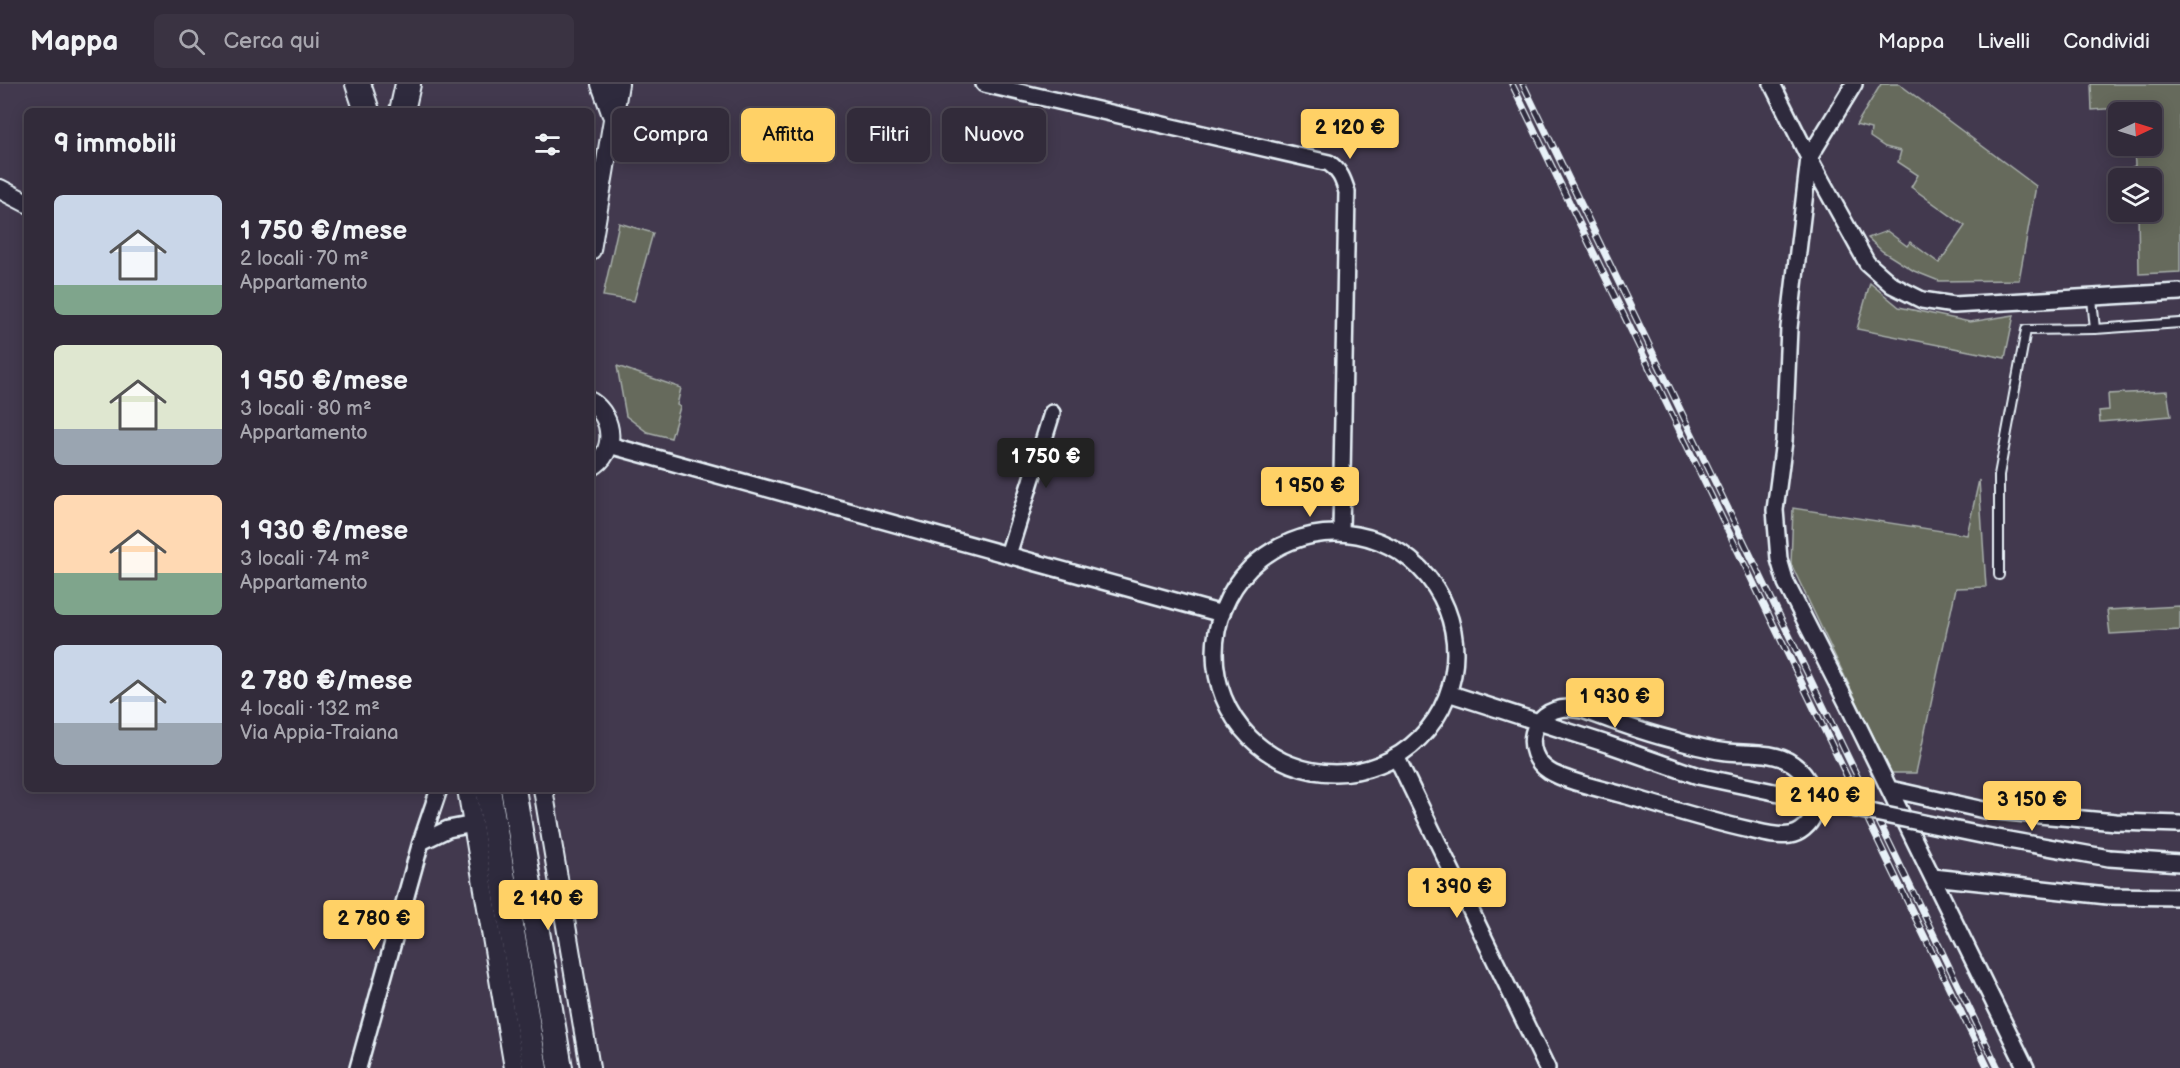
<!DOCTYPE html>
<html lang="it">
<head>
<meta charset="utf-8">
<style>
  :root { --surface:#322b3a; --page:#3a3342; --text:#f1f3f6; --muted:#a8a7af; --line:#4d4754; --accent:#ffd166 }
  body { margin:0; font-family:"Balsamiq Sans",sans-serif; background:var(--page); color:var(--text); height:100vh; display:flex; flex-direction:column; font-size:22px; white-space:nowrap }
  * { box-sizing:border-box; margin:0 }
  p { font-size:20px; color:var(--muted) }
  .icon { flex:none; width:33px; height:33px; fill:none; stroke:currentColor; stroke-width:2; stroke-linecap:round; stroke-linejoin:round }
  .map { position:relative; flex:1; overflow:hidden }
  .sheet { position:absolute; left:24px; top:24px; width:570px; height:684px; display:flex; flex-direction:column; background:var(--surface); border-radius:9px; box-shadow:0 3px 15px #0003,0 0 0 2px var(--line) }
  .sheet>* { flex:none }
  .top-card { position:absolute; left:612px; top:24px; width:570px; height:54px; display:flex; gap:12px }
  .needle { width:39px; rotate:86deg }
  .buttons { position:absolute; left:2108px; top:18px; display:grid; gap:12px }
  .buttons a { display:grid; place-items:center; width:54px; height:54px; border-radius:9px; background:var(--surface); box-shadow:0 3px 15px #0003,0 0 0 2px var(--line); font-size:30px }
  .price { position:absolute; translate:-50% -51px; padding:0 14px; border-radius:6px; background:var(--accent); color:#111; font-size:20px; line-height:39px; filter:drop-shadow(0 2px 3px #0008) }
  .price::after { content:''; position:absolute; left:50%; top:36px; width:18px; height:14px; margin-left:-9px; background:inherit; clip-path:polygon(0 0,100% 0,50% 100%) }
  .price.on { background:#222; color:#fff }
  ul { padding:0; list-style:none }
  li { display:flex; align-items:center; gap:18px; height:150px; padding:0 30px }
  li span { display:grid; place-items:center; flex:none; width:168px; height:120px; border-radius:9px; color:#555 }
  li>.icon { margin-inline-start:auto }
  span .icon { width:72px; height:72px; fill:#fffc; stroke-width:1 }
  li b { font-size:26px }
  h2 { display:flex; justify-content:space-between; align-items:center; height:72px; padding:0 30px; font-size:26px }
  .chip { padding:0 21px; border-radius:9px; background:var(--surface); box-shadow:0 3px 15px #0003,0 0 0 2px var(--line); font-size:21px; line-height:54px }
  .chip.on { background:var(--accent); color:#111 }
  header { display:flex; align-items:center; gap:36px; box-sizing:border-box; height:84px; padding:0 30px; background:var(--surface); border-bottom:2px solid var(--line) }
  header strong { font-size:28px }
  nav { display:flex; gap:33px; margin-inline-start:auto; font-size:21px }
  .search { width:420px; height:54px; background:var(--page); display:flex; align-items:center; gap:15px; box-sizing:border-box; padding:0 21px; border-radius:9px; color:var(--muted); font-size:22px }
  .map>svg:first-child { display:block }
  .green { fill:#666a5c; stroke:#a7aeaa; stroke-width:1.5 }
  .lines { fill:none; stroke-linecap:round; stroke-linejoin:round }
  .service-casing { stroke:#e8f1f8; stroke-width:12 }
  .minor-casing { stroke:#e8f1f8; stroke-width:20 }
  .tertiary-casing { stroke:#e8f1f8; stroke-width:22 }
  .trunk-casing { stroke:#e8f1f8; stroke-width:28 }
  .service { stroke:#2f2a3d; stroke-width:8 }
  .minor { stroke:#2f2a3d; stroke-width:15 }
  .tertiary { stroke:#2f2a3d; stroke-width:18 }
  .trunk { stroke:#2f2a3d; stroke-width:24 }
  .rail-casing { stroke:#e8f1f8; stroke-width:7 }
  .rail { stroke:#2f2a3d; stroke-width:4.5; stroke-dasharray:14; stroke-linecap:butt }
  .minor-bridge-casing { stroke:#e8f1f8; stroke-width:20; stroke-linecap:butt }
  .minor-bridge { stroke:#2f2a3d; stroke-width:15 }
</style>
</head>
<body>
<header>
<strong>Mappa</strong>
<div class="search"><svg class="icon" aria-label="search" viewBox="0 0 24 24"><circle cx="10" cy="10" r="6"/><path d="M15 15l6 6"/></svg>Cerca qui</div>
<nav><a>Mappa</a><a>Livelli</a><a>Condividi</a></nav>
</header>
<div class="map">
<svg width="2180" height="984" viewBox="0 0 2180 984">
  <rect width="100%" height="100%" fill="#42394e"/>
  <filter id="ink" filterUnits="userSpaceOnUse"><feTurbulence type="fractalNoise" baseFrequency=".0167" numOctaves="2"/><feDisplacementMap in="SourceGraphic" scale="12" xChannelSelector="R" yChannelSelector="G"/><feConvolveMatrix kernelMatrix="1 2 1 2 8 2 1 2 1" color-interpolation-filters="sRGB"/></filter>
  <g filter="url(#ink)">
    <path class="green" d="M1881 0H1899L2036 102 2019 196 1939 197 1914 187 1882 167 1868 154 1887 147 1907 162 1910 158 1939 179 1965 142 1911 103 1918 91 1898 78 1901 67 1885 63 1870 53 1871 45 1856 41Z
      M2091 0H2180V188L2139 190 2138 128H2151V94H2132V83L2135 82 2134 62H2151V28H2131V23L2092 26Z
      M619 139 653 149 634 217 603 212Z
      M1870 199 1899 223 1970 238 2014 231 2005 274 1857 245Z
      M617 282 681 304 677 321 680 323 671 354 647 348 626 332Z
      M2167 307 2171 332 2100 338 2099 327 2109 326 2108 310Z
      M1979 396 1986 503 1956 504 1916 689H1891L1791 480 1793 424 1967 451Z
      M2180 522V546L2110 550 2107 526Z"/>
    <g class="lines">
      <g class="service-casing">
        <path id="service" d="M2095 245 2180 239
          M1999 491V391L2026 246 2095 245 2092 215"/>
      </g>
      <g class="minor-casing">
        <path id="minor" d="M984 0 1329 79C1340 87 1343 95 1347 108L1341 448
          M1772 0 1809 74 1789 244 1784 357 1775 426 1779 475 1786 499 1849 623 2026 984
          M1854 0 1809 74 1867 179 1892 201 1922 216 1954 221 2180 208
          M609 361 1222 530
          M1215 569a120 120 0 1 1 240 0a120 120 0 1 1-240 0Z
          M1008 471 1052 329
          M1448 609 1607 660 1698 692 1774 708
          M1568 624 1583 626C1613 637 1643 649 1674 656 1691 661 1709 666 1727 668 1748 670 1775 667 1793 680 1807 690 1821 714 1813 732 1810 741 1799 750 1790 751 1776 753 1763 749 1750 746 1708 737 1668 724 1627 712 1607 706 1566 698 1549 687 1521 669 1529 625 1568 624Z
          M1396 672 1547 984
          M1890 705 1984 726 2116 738 2180 740
          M1986 752 2109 774 2180 779
          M421 758 448 745 474 740
          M1933 793 2107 812 2180 813
          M358 984 421 758 439 705"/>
      </g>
      <g class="tertiary-casing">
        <path id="tertiary" d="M0 105 27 119
          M591 166 619 0
          M591 318C614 333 617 369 591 383
          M467 705 514 984
          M543 705 590 984"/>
      </g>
      <g class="trunk-casing">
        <path id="trunk" d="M358 0 367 27
          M604 0 614 28
          M402 27 408 0
          M488 705 535 984
          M513 705 560 984"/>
      </g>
      <use href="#service" class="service"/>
      <use href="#minor" class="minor"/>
      <use href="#tertiary" class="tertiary"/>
      <use href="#trunk" class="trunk"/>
      <g class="rail-casing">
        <path id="rail" d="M1512 0 1988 984
          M1523 0 1998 984"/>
      </g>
      <use href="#rail" class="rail"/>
      <g class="minor-bridge-casing">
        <path id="minor-bridge" d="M1774 708 1986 752"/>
      </g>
      <use href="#minor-bridge" class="minor-bridge"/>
    </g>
  </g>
</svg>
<div class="buttons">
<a><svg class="needle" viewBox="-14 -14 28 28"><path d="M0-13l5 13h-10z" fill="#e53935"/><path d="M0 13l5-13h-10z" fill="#a8a7af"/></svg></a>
<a><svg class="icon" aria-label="layers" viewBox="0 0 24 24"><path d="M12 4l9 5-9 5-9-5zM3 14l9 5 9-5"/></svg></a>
</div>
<b class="price" style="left:1350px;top:76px">2 120 €</b>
<b class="price on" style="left:1046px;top:405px">1 750 €</b>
<b class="price" style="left:1310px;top:434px">1 950 €</b>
<b class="price" style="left:1615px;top:645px">1 930 €</b>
<b class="price" style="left:1825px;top:744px">2 140 €</b>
<b class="price" style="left:2032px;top:748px">3 150 €</b>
<b class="price" style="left:1457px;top:835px">1 390 €</b>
<b class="price" style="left:548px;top:847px">2 140 €</b>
<b class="price" style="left:374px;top:867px">2 780 €</b>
<div class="top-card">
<a class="chip">Compra</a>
<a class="chip on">Affitta</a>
<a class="chip">Filtri</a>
<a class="chip">Nuovo</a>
</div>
<section class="sheet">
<h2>9 immobili<svg class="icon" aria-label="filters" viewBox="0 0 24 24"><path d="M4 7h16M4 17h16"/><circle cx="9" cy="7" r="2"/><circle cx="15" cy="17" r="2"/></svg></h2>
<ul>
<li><span style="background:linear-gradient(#c9d6e8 75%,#7fa58c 0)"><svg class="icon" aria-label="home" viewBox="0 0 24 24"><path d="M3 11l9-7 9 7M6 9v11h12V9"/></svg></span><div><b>1 750 €/mese</b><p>2 locali · 70 m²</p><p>Appartamento</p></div></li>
<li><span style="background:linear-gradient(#dfe7d0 70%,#9aa5b1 0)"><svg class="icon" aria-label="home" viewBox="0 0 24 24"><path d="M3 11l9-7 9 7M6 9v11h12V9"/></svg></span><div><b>1 950 €/mese</b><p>3 locali · 80 m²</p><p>Appartamento</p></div></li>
<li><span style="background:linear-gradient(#ffd9b3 65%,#7fa58c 0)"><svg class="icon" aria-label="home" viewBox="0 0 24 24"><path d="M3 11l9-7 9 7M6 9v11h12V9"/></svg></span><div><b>1 930 €/mese</b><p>3 locali · 74 m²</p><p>Appartamento</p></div></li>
<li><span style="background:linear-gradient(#c9d6e8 65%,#9aa5b1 0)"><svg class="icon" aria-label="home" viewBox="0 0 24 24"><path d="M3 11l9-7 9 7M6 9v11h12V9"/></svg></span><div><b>2 780 €/mese</b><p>4 locali · 132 m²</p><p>Via Appia-Traiana</p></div></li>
</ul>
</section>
</div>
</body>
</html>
